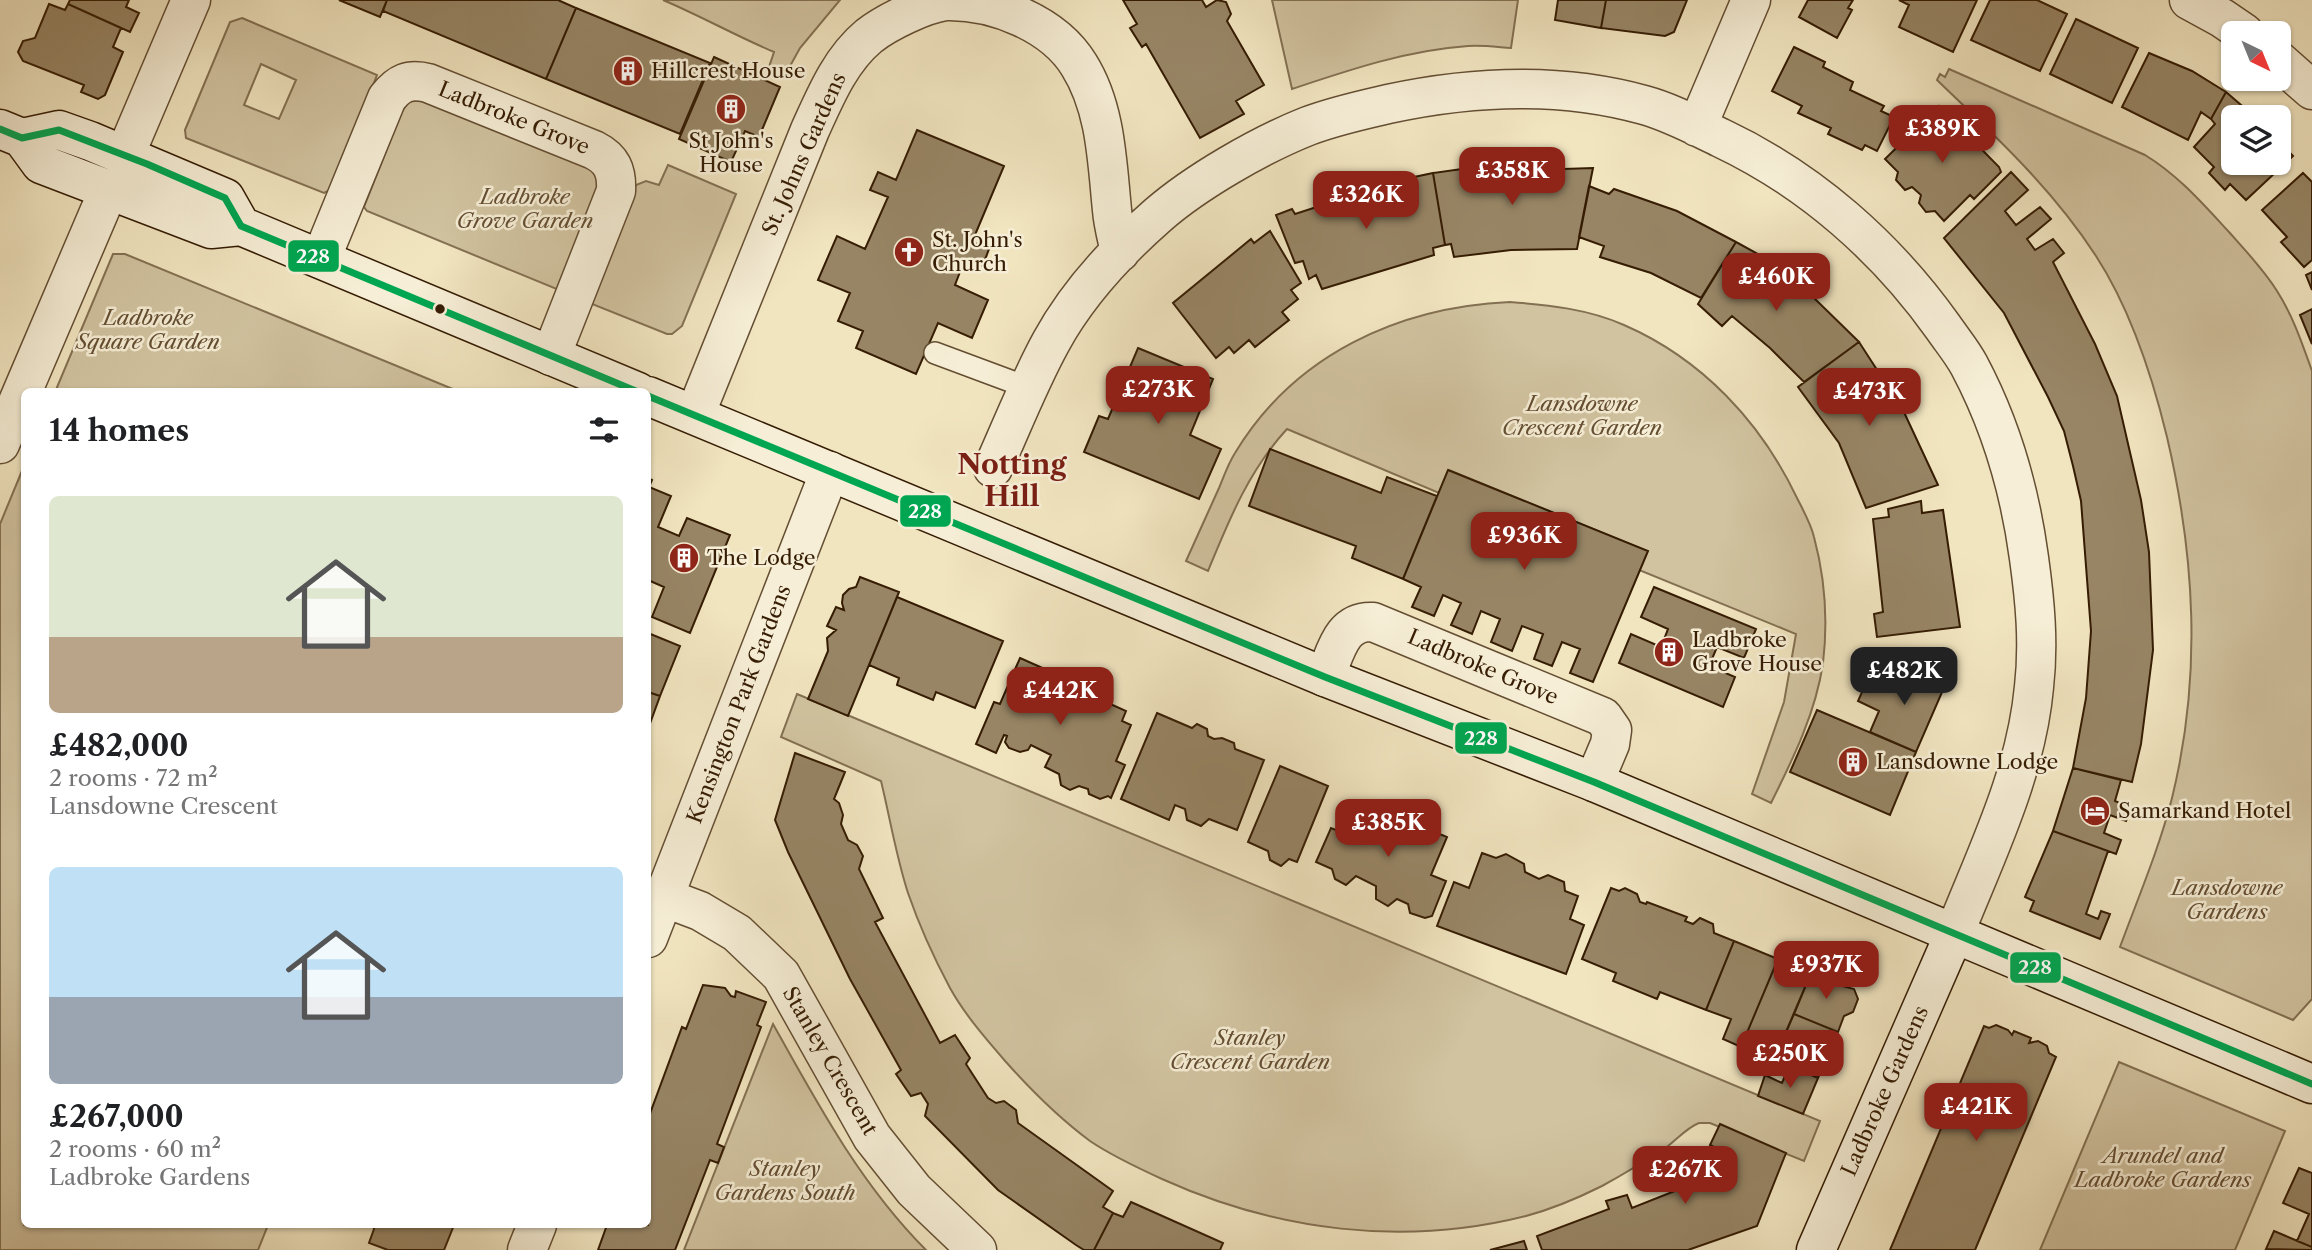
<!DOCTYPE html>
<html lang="en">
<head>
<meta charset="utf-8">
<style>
  :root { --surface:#fff; --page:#f2f2f2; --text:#202124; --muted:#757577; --accent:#8f2418 }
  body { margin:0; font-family:"Libre Caslon Text",serif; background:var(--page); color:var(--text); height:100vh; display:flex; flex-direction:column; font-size:26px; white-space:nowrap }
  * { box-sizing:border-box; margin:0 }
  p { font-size:23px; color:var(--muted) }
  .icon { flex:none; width:38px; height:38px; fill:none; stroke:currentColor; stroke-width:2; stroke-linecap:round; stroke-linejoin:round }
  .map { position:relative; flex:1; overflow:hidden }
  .drawer { position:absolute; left:21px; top:388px; width:630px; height:840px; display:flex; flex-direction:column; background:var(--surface); border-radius:10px; box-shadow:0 2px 5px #0004 }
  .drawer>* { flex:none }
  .needle { width:46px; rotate:137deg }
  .buttons { position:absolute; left:2221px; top:21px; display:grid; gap:14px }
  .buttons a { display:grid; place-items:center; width:70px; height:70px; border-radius:10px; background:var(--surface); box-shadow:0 2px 5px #0004; font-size:35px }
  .price { position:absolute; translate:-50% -60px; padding:0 16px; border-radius:14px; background:var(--accent); color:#fff; font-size:23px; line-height:46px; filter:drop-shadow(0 2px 4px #0008) }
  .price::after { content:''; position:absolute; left:50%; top:42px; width:21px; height:16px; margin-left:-10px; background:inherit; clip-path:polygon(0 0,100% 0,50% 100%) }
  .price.selected { background:#222; color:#fff }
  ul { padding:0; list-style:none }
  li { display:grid; align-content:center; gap:14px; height:371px; padding:0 28px }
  li span { display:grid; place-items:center; height:217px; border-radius:10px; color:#555 }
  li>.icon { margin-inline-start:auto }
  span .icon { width:126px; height:126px; fill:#fffc; stroke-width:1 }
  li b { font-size:30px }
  h2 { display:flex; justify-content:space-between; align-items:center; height:84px; padding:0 28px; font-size:30px }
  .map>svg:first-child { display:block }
  .green { fill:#d1c3a0; stroke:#837052; stroke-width:2; fill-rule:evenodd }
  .building { fill:#978565; stroke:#351c03; stroke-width:2 }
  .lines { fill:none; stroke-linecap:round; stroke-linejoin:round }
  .lane-casing { stroke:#644e32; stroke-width:24 }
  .street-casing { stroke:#644e32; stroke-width:41 }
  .secondary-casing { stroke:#351c03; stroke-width:41 }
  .lane { stroke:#f6eed6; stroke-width:21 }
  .street { stroke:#f6eed6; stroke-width:38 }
  .secondary { stroke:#f6eed6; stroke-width:38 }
  .bus-1-casing { stroke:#f6eed6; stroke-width:12 }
  .bus-1 { stroke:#00a651; stroke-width:7 }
  .bus-dot { fill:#351c03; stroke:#f6eed6; stroke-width:2.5 }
  .labels { text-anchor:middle; stroke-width:5; stroke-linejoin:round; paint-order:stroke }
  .poi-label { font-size:21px; fill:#351c03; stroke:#f6eed6; text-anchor:start }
  .street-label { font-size:21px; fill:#351c03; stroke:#f6eed6 }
  .park-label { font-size:21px; font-style:italic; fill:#644e32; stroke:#f6eed6 }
  .district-label { font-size:28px; font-weight:bold; fill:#7a1f14; stroke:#f6eed6 }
  .line-badge { stroke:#f6eed6; stroke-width:2.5 }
  .badge-label { font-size:19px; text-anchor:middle; font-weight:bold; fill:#fff }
</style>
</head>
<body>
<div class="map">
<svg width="2312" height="1250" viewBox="0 0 2312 1250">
  <rect width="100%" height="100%" fill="#f1e5c0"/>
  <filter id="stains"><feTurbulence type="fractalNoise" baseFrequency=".00286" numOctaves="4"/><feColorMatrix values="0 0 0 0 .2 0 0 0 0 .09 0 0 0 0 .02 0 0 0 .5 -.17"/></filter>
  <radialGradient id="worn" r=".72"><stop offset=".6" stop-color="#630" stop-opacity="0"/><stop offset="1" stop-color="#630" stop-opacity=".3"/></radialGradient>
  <path class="green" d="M663 0H840L800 48 784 77 768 70 774 52C736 36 701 16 663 0Z
    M1272 0H1518L1511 48C1497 47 1482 45 1468 46 1408 50 1349 70 1292 89Z
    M242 18 377 75 332 189 324 193 186 138 185 130 230 22ZM261 64 296 80 279 119 244 105Z
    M1949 69 2145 155C2178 175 2203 204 2229 232 2246 251 2264 270 2277 291 2293 316 2302 343 2312 371V999L2293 1020 2120 947C2138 898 2159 849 2172 798 2202 676 2195 557 2167 437 2152 375 2131 310 2096 256 2052 188 1994 135 1937 80L1940 74 1945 77Z
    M419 100 595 169 602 176 559 290 367 211 364 207 402 111 409 102Z
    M668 165 736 194 682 326 672 334H667L592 304 589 301 636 185 646 181 659 185Z
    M113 254H125L460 392H55Z
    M1510 302C1549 305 1588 309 1624 325 1702 359 1761 422 1797 498 1803 510 1811 524 1814 537 1825 578 1828 621 1823 663 1816 712 1793 759 1771 803L1752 794 1784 702 1796 634 1639 570 1647 551 1449 470 1439 493 1287 429C1249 470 1229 520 1208 571L1186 561C1197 537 1208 512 1219 488 1224 476 1228 464 1235 453 1294 355 1398 307 1510 302Z
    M24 466V1225H268L258 1250H0V524Z
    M797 694 1820 1121 1804 1161 1710 1123C1708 1123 1701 1123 1699 1123 1688 1127 1677 1139 1668 1146 1647 1160 1624 1174 1602 1186 1578 1198 1552 1209 1526 1216 1403 1247 1277 1231 1162 1179 1138 1168 1112 1156 1090 1141 1059 1118 1031 1090 1006 1062 986 1039 965 1015 950 988 934 958 919 925 908 893 896 856 890 818 881 781L781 737Z
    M773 1024C817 1103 861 1185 926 1250H684Z
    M2119 1062 2285 1131 2235 1250H2040Z"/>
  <path class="building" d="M70 0H129L126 7 139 13 130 32 68 4Z
    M339 0H387L380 17Z
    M387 0H558L576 8 546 79 383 11Z
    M1123 0H1202L1206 7 1217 0 1226 2 1231 14 1227 21 1264 85 1236 101 1244 114 1200 138 1146 44 1142 47 1130 28 1137 24Z
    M1558 0H1606L1601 28 1555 20Z
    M1606 0H1687L1674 32 1665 36 1601 28Z
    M1808 0H1853L1848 8 1852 10 1837 38 1799 17Z
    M1899 0H1977L1953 52 1899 27 1909 5Z
    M1990 0H2037L2067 14 2040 71 1971 40Z
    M49 4 65 10 68 4 121 28 113 47 123 52 105 95 98 99 81 92 84 85 23 61 18 52 23 41 35 38Z
    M576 8 710 63 680 134 546 79Z
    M2076 19 2138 48 2112 103 2050 74Z
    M1794 47 1825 62 1823 67 1853 82 1850 90 1884 106 1881 111 1894 117 1877 151 1865 145 1862 150 1828 134 1831 128 1798 113 1802 106 1772 91Z
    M2149 53 2192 71 2226 92 2211 119 2201 112 2188 140 2122 107Z
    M714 57 780 87 759 137 745 131 731 162 679 139Z
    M2226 92 2255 117H2233V163H2278V140L2293 156 2246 200 2230 184 2225 190 2209 173 2214 167 2194 147 2215 124 2211 119Z
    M1939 106 1999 167 2001 172 1974 199 1970 195 1944 221 1935 211 1926 212 1919 203 1921 195 1912 187 1905 190 1896 180 1898 172 1885 159Z
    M917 130 1004 166 972 242 989 249 986 257 982 266 965 259 955 285 988 300 972 338 938 323 916 374 856 348 863 331 838 321 850 293 818 280 837 236 865 249 888 197 870 190 878 172 896 180Z
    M1512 159 1513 165 1562 162 1563 169 1593 168 1577 249 1511 250 1454 257 1451 244 1445 245 1433 173 1483 166 1484 160Z
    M2011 172 2028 190 2005 211 2016 225 2040 207 2051 219 2027 239 2035 250 2053 239 2064 253 2053 262 2095 344 2117 396 2141 500 2149 552 2153 650 2141 744 2132 782 2073 768 2086 698 2091 631 2081 501 2073 466 2064 431 2048 397 2004 313 1944 238Z
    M1433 173 1445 245 1433 248 1434 255 1322 289 1316 275 1309 279 1303 261 1295 263 1276 215 1292 209 1295 214 1400 180Z
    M2303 173 2312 182V260L2304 267 2281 242 2287 237 2262 210Z
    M1589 186 1609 194 1614 189 1677 211 1736 242 1701 298 1651 273 1600 257 1604 246 1579 237Z
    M1270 231 1301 283 1291 290 1298 299 1282 312 1289 320 1255 347 1249 340 1234 353 1229 347 1216 358 1173 303 1251 239 1254 243Z
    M1736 242 1758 254 1811 295 1859 342 1804 382 1770 348 1732 316 1722 326 1698 304Z
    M2312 272V290L2306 275Z
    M2312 309V344L2300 315Z
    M1859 342 1903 410 1938 485 1866 508 1839 443 1798 387Z
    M1138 348 1213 379 1190 435 1221 449 1199 499 1084 452 1099 416 1108 419Z
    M1270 449 1381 493 1387 477 1437 496 1403 579 1352 558 1356 546 1249 506Z
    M1448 470 1648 551 1593 682 1570 673 1580 649 1562 642 1552 666 1534 659 1543 634 1522 626 1512 651 1491 642 1500 619 1481 611 1472 634 1451 625 1461 603 1443 595 1434 616 1412 607 1421 587 1403 579Z
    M648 478 652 480 649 487 671 496 658 527 679 536 687 518 730 535 690 633 652 617 664 587 648 580Z
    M1921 501 1922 513 1943 510 1960 627 1877 637 1874 614 1883 612 1873 519 1889 517 1888 509Z
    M860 577 899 592 848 716 808 699 828 651 827 638 836 630 827 626 836 607 844 610 842 603 843 595 849 589 856 587Z
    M1654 587 1756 629 1744 658 1717 647 1709 666 1735 677 1723 707 1619 663 1631 634 1661 647 1668 629 1641 617Z
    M897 597 1003 641 975 708 936 692 933 700 897 685 899 678 869 665Z
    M648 633 680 646 660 696 648 692Z
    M1020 658 1058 675 1061 669 1085 680 1083 685 1100 692 1097 698 1126 711 1122 721 1131 725 1116 761 1125 765 1111 798 1108 796 1100 799 1089 794 1088 789 1079 786 1070 790 1061 785 1059 774 1045 767 1051 755 1031 745 1028 750 1020 752 1009 748 1005 742 1007 736 1004 735 996 753 976 744 994 702 1000 704Z
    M1902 664 1946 683 1916 752 1870 732 1879 711 1858 701 1867 681 1890 691Z
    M648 692 660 696 648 729Z
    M1817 710 1916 752 1890 815 1790 772Z
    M1157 713 1192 728 1197 724 1207 729 1208 736 1214 739 1222 738 1234 743 1235 749 1264 760 1237 830 1209 819 1201 826 1187 820 1185 809 1175 805 1169 820 1121 799Z
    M795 753 845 772 834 799 839 803 843 815 841 824 848 840 857 845 863 856 859 869 883 918 875 922 940 1043 955 1035 970 1058 966 1064 988 1098 996 1103 1004 1101 1016 1110 1018 1123 1113 1191 1103 1207 1113 1213 1094 1250H1084L1076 1245 998 1190 925 1116 928 1104 921 1093 911 1096 896 1074 901 1070 850 979 788 852 775 820Z
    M1280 766 1328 786 1297 862 1289 859 1281 866 1270 860 1268 851 1248 842Z
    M2073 768 2121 780 2115 801 2131 808 2126 821 2110 815 2104 833 2121 840 2116 854 2053 831Z
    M1362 802 1447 837 1431 875 1446 881 1432 916 1425 918 1410 913 1408 904 1397 899 1388 906 1376 899V886L1356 876 1346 885 1335 879 1332 869 1316 862 1331 828 1348 835Z
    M2053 831 2108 851 2086 914 2098 919 2101 911 2110 914 2100 939 2030 911 2034 901 2025 897Z
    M1482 853 1496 858 1506 854 1524 864 1525 872 1539 879 1548 875 1564 882 1565 891 1578 896 1570 919 1584 925 1566 974 1437 926 1454 882 1469 888Z
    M1611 888 1619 891 1625 888 1637 894 1640 902 1646 904 1647 902 1687 917 1685 921 1693 924 1700 918 1713 924 1714 933 1734 941 1706 1010 1660 992 1657 999 1613 981 1616 973 1582 959Z
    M1734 941 1778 959 1741 1047 1723 1039 1731 1019 1706 1010Z
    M1778 959 1811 973 1774 1060 1741 1047Z
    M1817 967 1830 972 1831 983 1854 989 1858 999 1853 1012 1844 1016 1838 1032 1794 1014 1811 973Z
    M703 985 725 988 731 996 735 997 736 991 766 1002 757 1025 761 1027 717 1144 724 1147 718 1163 710 1160 675 1250H598L607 1225H648V1119L682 1027 686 1029Z
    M1794 1014 1838 1032 1818 1078 1795 1068 1787 1071 1779 1068 1774 1060Z
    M1996 1025 2008 1030 2012 1035 2014 1031 2031 1038 2029 1043 2038 1041 2047 1046 2049 1053 2056 1057 1975 1250H1890L1984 1026 1989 1028Z
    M1795 1068 1818 1078 1803 1114 1758 1096 1765 1075 1782 1083 1787 1071Z
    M1720 1124 1786 1153 1757 1226 1688 1250H1542L1537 1236 1609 1209 1606 1201 1627 1195 1632 1208 1705 1179 1706 1167 1716 1163 1722 1151 1710 1145Z
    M2299 1168 2312 1173V1247L2297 1241 2309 1214 2283 1203Z
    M1131 1202 1223 1243 1220 1250H1094L1113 1213 1123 1217Z
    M373 1225H454L444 1250H388L369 1243 374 1229Z
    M2274 1231 2312 1247V1250L2266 1249Z
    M1524 1241 1527 1250H1490Z"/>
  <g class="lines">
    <g class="lane-casing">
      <path id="lane" d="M935 353 1029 388"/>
    </g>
    <g class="street-casing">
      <path id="street" d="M2189 0 2222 18 2244 33
        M2278 60 2312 90
        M1697 127 1751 0
        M125 155 191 0
        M321 259 387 98C399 83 409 78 428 83L594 150C612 159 617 171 616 191L551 356
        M695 415 810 130C825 97 840 60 869 36 887 22 924 4 946 1 995 0 1054 24 1079 65 1106 108 1107 161 1112 210 1113 224 1117 238 1120 252
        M0 444 109 189
        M993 468C1012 426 1029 382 1051 342 1077 294 1117 251 1158 215 1196 182 1260 145 1308 126 1334 116 1362 110 1388 104 1472 86 1561 82 1644 105 1670 112 1696 126 1721 138 1810 180 1886 247 1943 327 1952 340 1962 352 1969 365 2001 425 2020 491 2029 558 2035 601 2039 643 2034 687 2026 774 1987 852 1955 932
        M1325 677C1336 652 1341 620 1373 622L1603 717 1612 730 1610 744 1594 782
        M663 897 700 911 737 933 781 975 872 1137 914 1190 977 1250
        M648 938 830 471
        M527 1250 537 1225"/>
    </g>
    <g class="secondary-casing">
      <path id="secondary" d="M0 129 22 138 41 164 211 229 241 226 638 392
        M22 138 59 130 90 141 225 198 241 226
        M648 396 1325 677 1594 782 2312 1084
        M1816 1250 1955 932"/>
    </g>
    <use href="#lane" class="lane"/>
    <use href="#street" class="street"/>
    <use href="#secondary" class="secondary"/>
    <g class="bus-1-casing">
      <path id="bus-1" d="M0 129 22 138 59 130 147 164 225 198 241 226 638 392
        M648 396 1325 677 1594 782 2312 1084"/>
    </g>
    <use href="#bus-1" class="bus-1"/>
  </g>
  <defs>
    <g id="building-disc" transform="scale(1.575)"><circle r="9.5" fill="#8f2418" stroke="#f6eed6"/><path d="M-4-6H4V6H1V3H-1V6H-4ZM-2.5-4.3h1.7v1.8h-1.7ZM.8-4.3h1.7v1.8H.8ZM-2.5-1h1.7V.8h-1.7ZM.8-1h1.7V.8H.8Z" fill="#fff"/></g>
    <g id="church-disc" transform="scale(1.575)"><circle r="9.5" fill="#8f2418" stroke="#f6eed6"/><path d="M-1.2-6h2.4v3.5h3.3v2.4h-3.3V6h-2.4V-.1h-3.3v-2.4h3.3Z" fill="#fff"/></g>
    <g id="hotel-disc" transform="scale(1.575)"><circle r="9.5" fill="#8f2418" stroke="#f6eed6"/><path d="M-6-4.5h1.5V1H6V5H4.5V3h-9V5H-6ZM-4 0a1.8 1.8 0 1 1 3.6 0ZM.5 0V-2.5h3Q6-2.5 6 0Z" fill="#fff"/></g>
  </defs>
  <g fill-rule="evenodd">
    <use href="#building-disc" x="628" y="71"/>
    <use href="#building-disc" x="731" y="109"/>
    <use href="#church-disc" x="909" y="252"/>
    <use href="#building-disc" x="684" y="558"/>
    <use href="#building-disc" x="1669" y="652"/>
    <use href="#building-disc" x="1853" y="762"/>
    <use href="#hotel-disc" x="2095" y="811"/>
  </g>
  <circle class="bus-dot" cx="440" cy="309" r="6"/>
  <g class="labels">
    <g class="poi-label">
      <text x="651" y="78">Hillcrest House</text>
      <text x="731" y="148" text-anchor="middle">St John's<tspan x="731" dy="24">House</tspan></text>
      <text x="932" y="247">St. John's<tspan x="932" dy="24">Church</tspan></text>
      <text x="707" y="565">The Lodge</text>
      <text x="1692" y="647">Ladbroke<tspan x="1692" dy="24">Grove House</tspan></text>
      <text x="1876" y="769">Lansdowne Lodge</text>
      <text x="2118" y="818">Samarkand Hotel</text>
    </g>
    <g class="street-label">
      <text transform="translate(514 118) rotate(22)" y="7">Ladbroke Grove</text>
      <text transform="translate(804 154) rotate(-66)" y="7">St. Johns Gardens</text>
      <text transform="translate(1483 667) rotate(23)" y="7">Ladbroke Grove</text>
      <text transform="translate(739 704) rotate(-69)" y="7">Kensington Park Gardens</text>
      <text transform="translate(830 1061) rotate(60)" y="7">Stanley Crescent</text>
      <text transform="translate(1885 1091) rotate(-66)" y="7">Ladbroke Gardens</text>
    </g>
    <g class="park-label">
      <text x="525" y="204">Ladbroke<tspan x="525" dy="24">Grove Garden</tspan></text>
      <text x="148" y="325">Ladbroke<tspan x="148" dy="24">Square Garden</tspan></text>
      <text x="1582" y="411">Lansdowne<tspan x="1582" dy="24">Crescent Garden</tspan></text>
      <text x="2227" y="895">Lansdowne<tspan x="2227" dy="24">Gardens</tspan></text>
      <text x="1250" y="1045">Stanley<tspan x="1250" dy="24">Crescent Garden</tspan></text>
      <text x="2163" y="1163">Arundel and<tspan x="2163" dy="24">Ladbroke Gardens</tspan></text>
      <text x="785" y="1176">Stanley<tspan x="785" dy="24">Gardens South</tspan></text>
    </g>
    <g class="district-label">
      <text x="1012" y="474">Notting<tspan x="1012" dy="32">Hill</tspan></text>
    </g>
  </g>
  <g class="line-badge">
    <rect x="287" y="239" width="53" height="34" rx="7" fill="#00a651"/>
    <rect x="899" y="494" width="53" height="34" rx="7" fill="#00a651"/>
    <rect x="1454" y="721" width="54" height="34" rx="7" fill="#00a651"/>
    <rect x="2009" y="951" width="53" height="33" rx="7" fill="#00a651"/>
  </g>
  <g class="badge-label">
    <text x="313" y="263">228</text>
    <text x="925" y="518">228</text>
    <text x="1481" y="745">228</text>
    <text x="2035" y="974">228</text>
  </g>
  <rect width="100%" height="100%" filter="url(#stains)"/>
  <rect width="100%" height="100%" fill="url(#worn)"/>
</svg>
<div class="buttons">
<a><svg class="needle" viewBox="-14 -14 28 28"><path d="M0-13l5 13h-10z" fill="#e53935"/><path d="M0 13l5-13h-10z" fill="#757577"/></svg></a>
<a><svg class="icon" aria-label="layers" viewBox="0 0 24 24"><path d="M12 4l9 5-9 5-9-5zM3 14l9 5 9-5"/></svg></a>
</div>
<b class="price" style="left:1942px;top:165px">£389K</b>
<b class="price" style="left:1512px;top:207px">£358K</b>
<b class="price" style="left:1366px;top:231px">£326K</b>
<b class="price" style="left:1776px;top:313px">£460K</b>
<b class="price" style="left:1158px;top:426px">£273K</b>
<b class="price" style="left:1869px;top:428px">£473K</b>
<b class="price" style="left:1524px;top:572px">£936K</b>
<b class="price selected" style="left:1904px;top:707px">£482K</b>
<b class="price" style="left:1060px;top:727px">£442K</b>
<b class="price" style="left:1388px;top:859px">£385K</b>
<b class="price" style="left:1826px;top:1001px">£937K</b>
<b class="price" style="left:1790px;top:1090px">£250K</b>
<b class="price" style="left:1976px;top:1143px">£421K</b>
<b class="price" style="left:1685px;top:1206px">£267K</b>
<section class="drawer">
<h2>14 homes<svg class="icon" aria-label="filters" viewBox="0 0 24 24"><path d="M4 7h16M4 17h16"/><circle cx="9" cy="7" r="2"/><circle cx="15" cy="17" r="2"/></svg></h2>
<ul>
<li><span style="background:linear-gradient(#dfe7d0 65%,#b9a48a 0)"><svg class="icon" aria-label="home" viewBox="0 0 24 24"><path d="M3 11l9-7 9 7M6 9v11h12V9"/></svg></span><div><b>£482,000</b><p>2 rooms · 72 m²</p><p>Lansdowne Crescent</p></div></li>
<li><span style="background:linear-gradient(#bfe0f5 60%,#9aa5b1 0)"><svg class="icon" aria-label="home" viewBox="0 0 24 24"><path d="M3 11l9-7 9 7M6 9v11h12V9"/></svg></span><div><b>£267,000</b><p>2 rooms · 60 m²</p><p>Ladbroke Gardens</p></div></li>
</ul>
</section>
</div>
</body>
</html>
